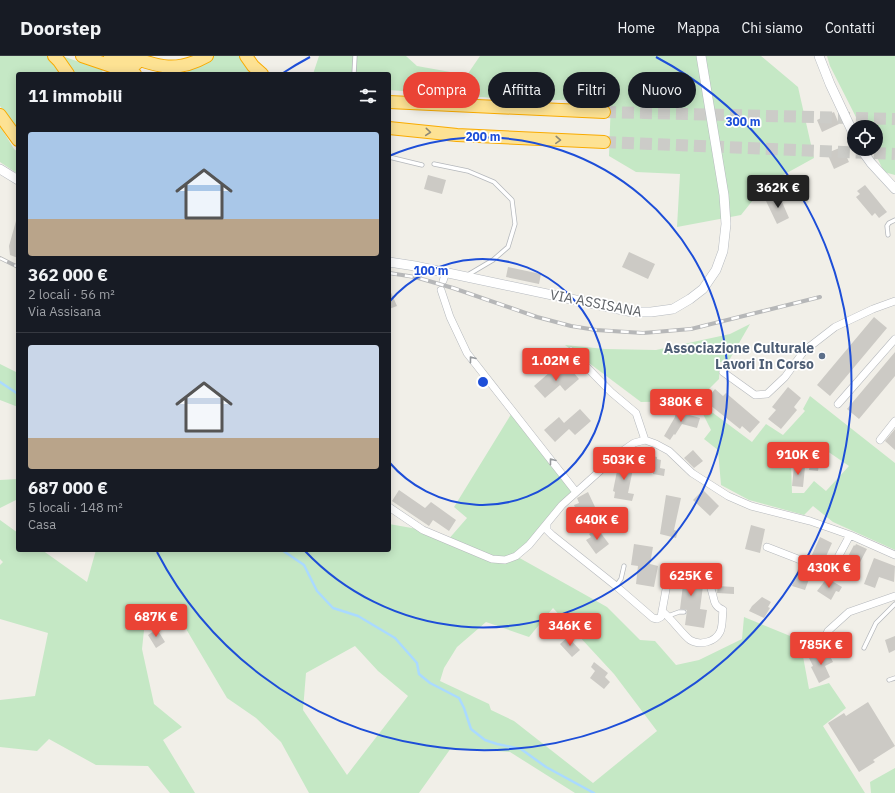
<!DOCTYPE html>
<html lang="it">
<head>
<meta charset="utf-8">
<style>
  :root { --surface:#171b24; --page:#242831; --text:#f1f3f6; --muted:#9ea1a6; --line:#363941; --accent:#ea4335 }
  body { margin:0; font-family:"IBM Plex Sans",sans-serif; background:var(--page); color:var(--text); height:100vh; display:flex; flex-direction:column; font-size:15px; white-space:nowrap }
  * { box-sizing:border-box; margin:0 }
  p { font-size:13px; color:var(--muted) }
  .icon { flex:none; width:22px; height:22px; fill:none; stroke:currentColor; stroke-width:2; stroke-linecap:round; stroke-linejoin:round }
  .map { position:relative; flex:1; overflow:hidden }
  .side { position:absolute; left:16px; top:16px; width:375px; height:480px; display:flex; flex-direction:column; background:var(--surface); border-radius:4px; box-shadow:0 2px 10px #0003 }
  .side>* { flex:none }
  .top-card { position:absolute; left:403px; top:16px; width:380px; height:36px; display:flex; gap:8px }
  .fabs { position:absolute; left:847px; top:64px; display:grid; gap:8px }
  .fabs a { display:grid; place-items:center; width:36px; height:36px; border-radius:50%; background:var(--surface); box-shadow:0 2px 10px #0003; font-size:20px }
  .price { position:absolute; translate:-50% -34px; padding:0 9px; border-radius:4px; background:var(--accent); color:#fff; font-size:13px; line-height:26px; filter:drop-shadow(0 1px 2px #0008) }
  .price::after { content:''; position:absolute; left:50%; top:24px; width:12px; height:9px; margin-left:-6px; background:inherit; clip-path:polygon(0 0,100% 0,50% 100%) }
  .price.active { background:#222; color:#fff }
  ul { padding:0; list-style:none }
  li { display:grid; align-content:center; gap:8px; height:212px; padding:0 12px }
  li+li { border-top:1px solid var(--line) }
  li span { display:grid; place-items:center; height:124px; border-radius:4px; color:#555 }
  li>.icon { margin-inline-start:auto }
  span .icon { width:72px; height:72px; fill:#fffc; stroke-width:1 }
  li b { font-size:17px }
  h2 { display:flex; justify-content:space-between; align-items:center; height:48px; padding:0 12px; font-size:17px }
  .pill { padding:0 14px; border-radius:18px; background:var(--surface); box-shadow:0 2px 10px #0003; font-size:14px; line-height:36px }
  .pill.active { background:var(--accent); color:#fff }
  header { display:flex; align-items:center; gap:24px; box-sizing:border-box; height:56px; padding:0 20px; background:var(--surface); border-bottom:1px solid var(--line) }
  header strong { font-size:19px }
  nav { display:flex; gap:22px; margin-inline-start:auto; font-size:14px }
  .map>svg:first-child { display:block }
  .green { fill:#c5e8c5; fill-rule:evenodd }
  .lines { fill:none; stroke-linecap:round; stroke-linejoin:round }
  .stream { stroke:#aadaff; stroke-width:2.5 }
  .building { fill:#cccac5 }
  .highway-tunnel { stroke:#ccccc8; stroke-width:12; stroke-dasharray:12 6; stroke-linecap:butt }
  .lane-casing { stroke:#b5b8bc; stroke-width:5 }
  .street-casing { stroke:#b5b8bc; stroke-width:8 }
  .secondary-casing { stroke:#b6babf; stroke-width:10 }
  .highway-casing { stroke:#f9ab00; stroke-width:14 }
  .lane { stroke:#fff; stroke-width:3.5 }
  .street { stroke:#fff; stroke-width:7 }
  .secondary { stroke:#fff; stroke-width:9 }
  .highway { stroke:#fde293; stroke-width:12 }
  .rail-casing { stroke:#b6b7b8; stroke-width:4 }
  .rail { stroke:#fff; stroke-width:2.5; stroke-dasharray:8; stroke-linecap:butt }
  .oneway { stroke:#8e8975 }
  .oneway2 { stroke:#979a9d }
  .ring { fill:none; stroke:#1d4ed8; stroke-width:2 }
  .service-dot { fill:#5c6f8a; stroke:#fff; stroke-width:1.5 }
  .labels { text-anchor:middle; stroke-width:3.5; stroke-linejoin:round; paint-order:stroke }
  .street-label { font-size:14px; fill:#5f6368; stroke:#fff }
  .service-label { font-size:14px; font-weight:bold; fill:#4e5e75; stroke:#fff; text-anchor:end }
  .centre { fill:#1d4ed8; stroke:#fff; stroke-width:2 }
  .ring-label { font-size:12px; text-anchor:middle; font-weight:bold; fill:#1d4ed8; stroke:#fff; stroke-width:3.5; stroke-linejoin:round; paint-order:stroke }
</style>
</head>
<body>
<header>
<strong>Doorstep</strong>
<nav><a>Home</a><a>Mappa</a><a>Chi siamo</a><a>Contatti</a></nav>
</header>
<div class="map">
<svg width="895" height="737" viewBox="0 0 895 737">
  <rect width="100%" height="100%" fill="#f1efe8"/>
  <path class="green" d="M0 0H48L64 18H18V74L0 50Z
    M62 0 103 14 101 18H73Z
    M213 0H242L255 18 185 17Z
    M319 0H406L417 10 467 19 480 0H761L798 31 814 102 765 129 741 159 677 171 680 118 636 116 609 100 611 42 531 45 389 34V18H313Z
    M827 0H895V119L884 116 873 93H876V71H861L830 10Z
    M0 70 14 93 18 96V118L0 106Z
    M750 268 727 308 720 306 719 323 697 345 641 346 565 289 605 293 656 294 730 278Z
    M0 308 18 317V351L0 344Z
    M810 340 895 407V494L833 466 813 450 804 459 749 444 721 429 718 394 704 383 711 374 702 356 705 351 752 386 766 368 783 379 805 355 803 353ZM814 386 849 410 826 435 814 425 804 437H792L791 406 806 408Z
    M513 355 576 436 516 500 607 551 640 584 655 585 676 609 699 604 742 583 744 561 800 584 809 633 829 627 846 652 823 670 865 737H575L510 696 451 692 419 737H309L281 686 256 662 227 642 179 561 145 565 142 593 154 648 182 671 163 684 195 737H170L148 710 96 709 49 683 37 695 0 691V644L35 640 48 577 0 563V509L3 506 0 503V464L18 477V494H42L87 526 96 494H389V468L423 474 447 485 467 462 454 451ZM553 552 614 618 657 675 593 727 514 665 491 654 489 648 440 625 444 612 457 591 486 566 529 581ZM355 590 378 615 408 640 347 719 303 654 306 617Z
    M18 423V443L0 452V424Z
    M895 712V737H871L870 726Z"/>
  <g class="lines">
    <path class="stream" d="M0 326 18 338
      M282 494 304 509 317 535 333 552 358 560 395 582 417 607 419 618 430 627 459 642 464 652 471 673 485 684 497 688 521 693 546 711 594 737"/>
  </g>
  <path class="building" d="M834 56 839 68 822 76 817 64Z
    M842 91 849 106 834 113 827 97Z
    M428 119 446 124 442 138 424 133Z
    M865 129 887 156 879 162 875 157 872 160 856 141 860 138 857 135Z
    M779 139 789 162 777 168 766 145Z
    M16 165 18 166V202L10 199 9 190Z
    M629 196 655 208 648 223 622 211Z
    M508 211 541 218 539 228 506 221Z
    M389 232 397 250 389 253Z
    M874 261 887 272 830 340 817 329Z
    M895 296V320L859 363 847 353Z
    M569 311 579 323 565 335 560 329 545 342 534 330 550 316 555 322Z
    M788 331 801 342 794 351 797 354 781 373 768 363 776 354 772 351Z
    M715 333 723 340 726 337 760 366 750 377 742 370 740 373 705 345Z
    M580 353 591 365 575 379 569 373 555 386 544 374 559 361 564 367Z
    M676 354 686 355V358L700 362 697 372 682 368 675 379 674 378 670 384 664 380 675 361Z
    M895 373V394L885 385Z
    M693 394 703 405 694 412 684 402Z
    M812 394 822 395 821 409H819L818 415 809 414Z
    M648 399 657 401V403L661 404 660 412 665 413 664 420 653 418V415L638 412 640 401 647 403Z
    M619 405 634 408 628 437 634 438 632 445 614 442 615 436 613 435Z
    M794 410 805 411 803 431 792 430Z
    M399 434 425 452 431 446 456 464 449 475 433 464 429 470 392 445Z
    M703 434 719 450 710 460 693 444Z
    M588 436 595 451 592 452 594 457 580 464 574 449 579 447 577 442Z
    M666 439 681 442 674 474 678 475 676 482 660 478Z
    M751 469 765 473 760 497 745 493Z
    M597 472 609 488 596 498 586 484 591 481 589 478Z
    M820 481 832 487 823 507 811 501Z
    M634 488 653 491 650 508 658 510 654 531 636 528 638 510 631 509Z
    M856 488 867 493 857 512 854 516 852 515 850 518 841 514 854 489 855 490Z
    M874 502 895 510 894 526 879 521 875 532 864 528Z
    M679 510 697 513 695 529 703 530 700 553 707 554 704 572 685 569 687 554 680 553 683 529 676 528Z
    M799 510 812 515 805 534 792 530Z
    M827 522 842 531 839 536 836 535 831 544 817 535Z
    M718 530 734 531V538L717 537Z
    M762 541 771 546 768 551 770 552 764 562 749 555 752 550Z
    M157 573 165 586 156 592 148 579Z
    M895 580V594L889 597 885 584Z
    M568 581 580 594 572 601 560 588Z
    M827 594 833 606 825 610 830 621 819 627 811 611 813 610 809 602Z
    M594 606 608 617 605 621 610 626 604 633 590 622 595 615 591 611Z
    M868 646 895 690 873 704 875 706 859 716 828 667 844 657 846 660Z"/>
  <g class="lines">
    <path class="highway-tunnel" d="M604 56 895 63
      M604 86 895 98"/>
    <g class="lane-casing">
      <path id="lane" d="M354 18 355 0
        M389 101 422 109
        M434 108 468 115 494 126 512 144 515 168 508 191 493 204 466 220
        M888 179 887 170 889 167 895 164
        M616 530 621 523 624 510
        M668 560 679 556H684
        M864 592 876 567 895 548
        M889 624 895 622"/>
    </g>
    <g class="street-casing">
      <path id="street" d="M443 225 446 216
        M441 234 450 261 467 297 576 436
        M571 295 611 336 636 357 645 384
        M723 316 755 339 767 338 785 321 804 295 835 271 873 253 895 245
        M838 348 895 283
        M880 384 895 365
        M389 451 423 474 492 503 505 504 516 500 529 489 562 449 621 396 634 387 645 384 656 388 669 395 692 417 728 440 751 450 810 465 850 479 895 499
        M547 468V474L552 479 616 530 653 562 657 563 661 561 669 517
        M767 491 798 503 829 518 850 479
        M662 555C672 563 682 578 690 584 700 590 715 586 720 576 723 570 722 561 723 554 712 549 715 543 711 533
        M826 579 828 575 849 556 895 540"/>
    </g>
    <g class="secondary-casing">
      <path id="secondary" d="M819 0 830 28 854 79
        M861 93 871 107 895 133
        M0 113 18 124
        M389 206 415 210 632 256H651L673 253 690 243 703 233 716 214 723 195 726 168 724 139 701 0"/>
    </g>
    <g class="highway-casing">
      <path id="highway" d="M54 0 59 5 68 18
        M82 0 135 18
        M110 0 136 8
        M128 0C159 11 177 17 207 0
        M246 0 253 10 262 18
        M389 46 604 56
        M0 59 18 84
        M389 72 457 79 604 86"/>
    </g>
    <use href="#lane" class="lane"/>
    <use href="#street" class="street"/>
    <use href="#secondary" class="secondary"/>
    <use href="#highway" class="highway"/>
    <g class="rail-casing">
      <path id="rail" d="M0 202 18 211
        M389 217 415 221 453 232 537 261 571 270 596 274 643 277 691 273 820 241"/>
    </g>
    <use href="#rail" class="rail"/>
  </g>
  <defs><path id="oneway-chevron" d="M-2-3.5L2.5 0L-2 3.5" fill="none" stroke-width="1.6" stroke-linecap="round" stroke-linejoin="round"/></defs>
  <g class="oneway">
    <use href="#oneway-chevron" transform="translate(428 76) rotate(5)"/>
    <use href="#oneway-chevron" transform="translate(558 84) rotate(3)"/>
  </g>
  <g class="oneway2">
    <use href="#oneway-chevron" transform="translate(472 303) rotate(-128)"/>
    <use href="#oneway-chevron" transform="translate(552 405) rotate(-128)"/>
  </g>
  <g class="ring">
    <path d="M389 246A123 123 0 1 1 389 406"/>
    <path d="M389 100A245 245 0 1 1 305 495"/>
    <path d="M283 17A368 368 0 0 1 310 1M656 1A368 368 0 1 1 157 496"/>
  </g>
  <circle class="service-dot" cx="822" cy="300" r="4"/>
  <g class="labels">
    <g class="street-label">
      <text transform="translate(596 247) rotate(11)" y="5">VIA ASSISANA</text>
    </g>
    <g class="service-label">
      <text x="814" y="297">Associazione Culturale<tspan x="814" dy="16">Lavori In Corso</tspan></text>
    </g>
  </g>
  <circle cx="483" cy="326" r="6" class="centre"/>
  <g class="ring-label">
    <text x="743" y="70">300 m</text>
    <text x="483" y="85">200 m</text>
    <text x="431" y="219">100 m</text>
  </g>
</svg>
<div class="fabs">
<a><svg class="icon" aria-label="locate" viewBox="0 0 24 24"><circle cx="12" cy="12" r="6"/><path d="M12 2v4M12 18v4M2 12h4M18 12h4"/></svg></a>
</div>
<b class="price active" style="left:778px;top:153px">362K €</b>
<b class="price" style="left:556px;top:326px">1.02M €</b>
<b class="price" style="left:681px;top:367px">380K €</b>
<b class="price" style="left:798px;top:420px">910K €</b>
<b class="price" style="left:624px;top:425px">503K €</b>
<b class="price" style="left:597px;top:485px">640K €</b>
<b class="price" style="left:829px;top:533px">430K €</b>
<b class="price" style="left:691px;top:541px">625K €</b>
<b class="price" style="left:156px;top:582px">687K €</b>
<b class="price" style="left:570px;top:591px">346K €</b>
<b class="price" style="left:821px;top:610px">785K €</b>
<div class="top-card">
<a class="pill active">Compra</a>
<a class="pill">Affitta</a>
<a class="pill">Filtri</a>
<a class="pill">Nuovo</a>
</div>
<section class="side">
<h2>11 immobili<svg class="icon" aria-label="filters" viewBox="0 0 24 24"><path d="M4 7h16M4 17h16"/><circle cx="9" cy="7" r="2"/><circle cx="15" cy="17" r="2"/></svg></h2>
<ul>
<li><span style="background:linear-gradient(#a9c7e8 70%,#b9a48a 0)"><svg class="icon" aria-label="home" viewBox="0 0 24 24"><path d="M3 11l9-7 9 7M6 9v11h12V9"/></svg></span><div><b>362 000 €</b><p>2 locali · 56 m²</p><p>Via Assisana</p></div></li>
<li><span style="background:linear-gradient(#c9d6e8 75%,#b9a48a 0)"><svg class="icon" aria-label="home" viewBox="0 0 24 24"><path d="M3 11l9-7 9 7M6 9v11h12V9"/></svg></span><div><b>687 000 €</b><p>5 locali · 148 m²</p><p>Casa</p></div></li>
</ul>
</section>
</div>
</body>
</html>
